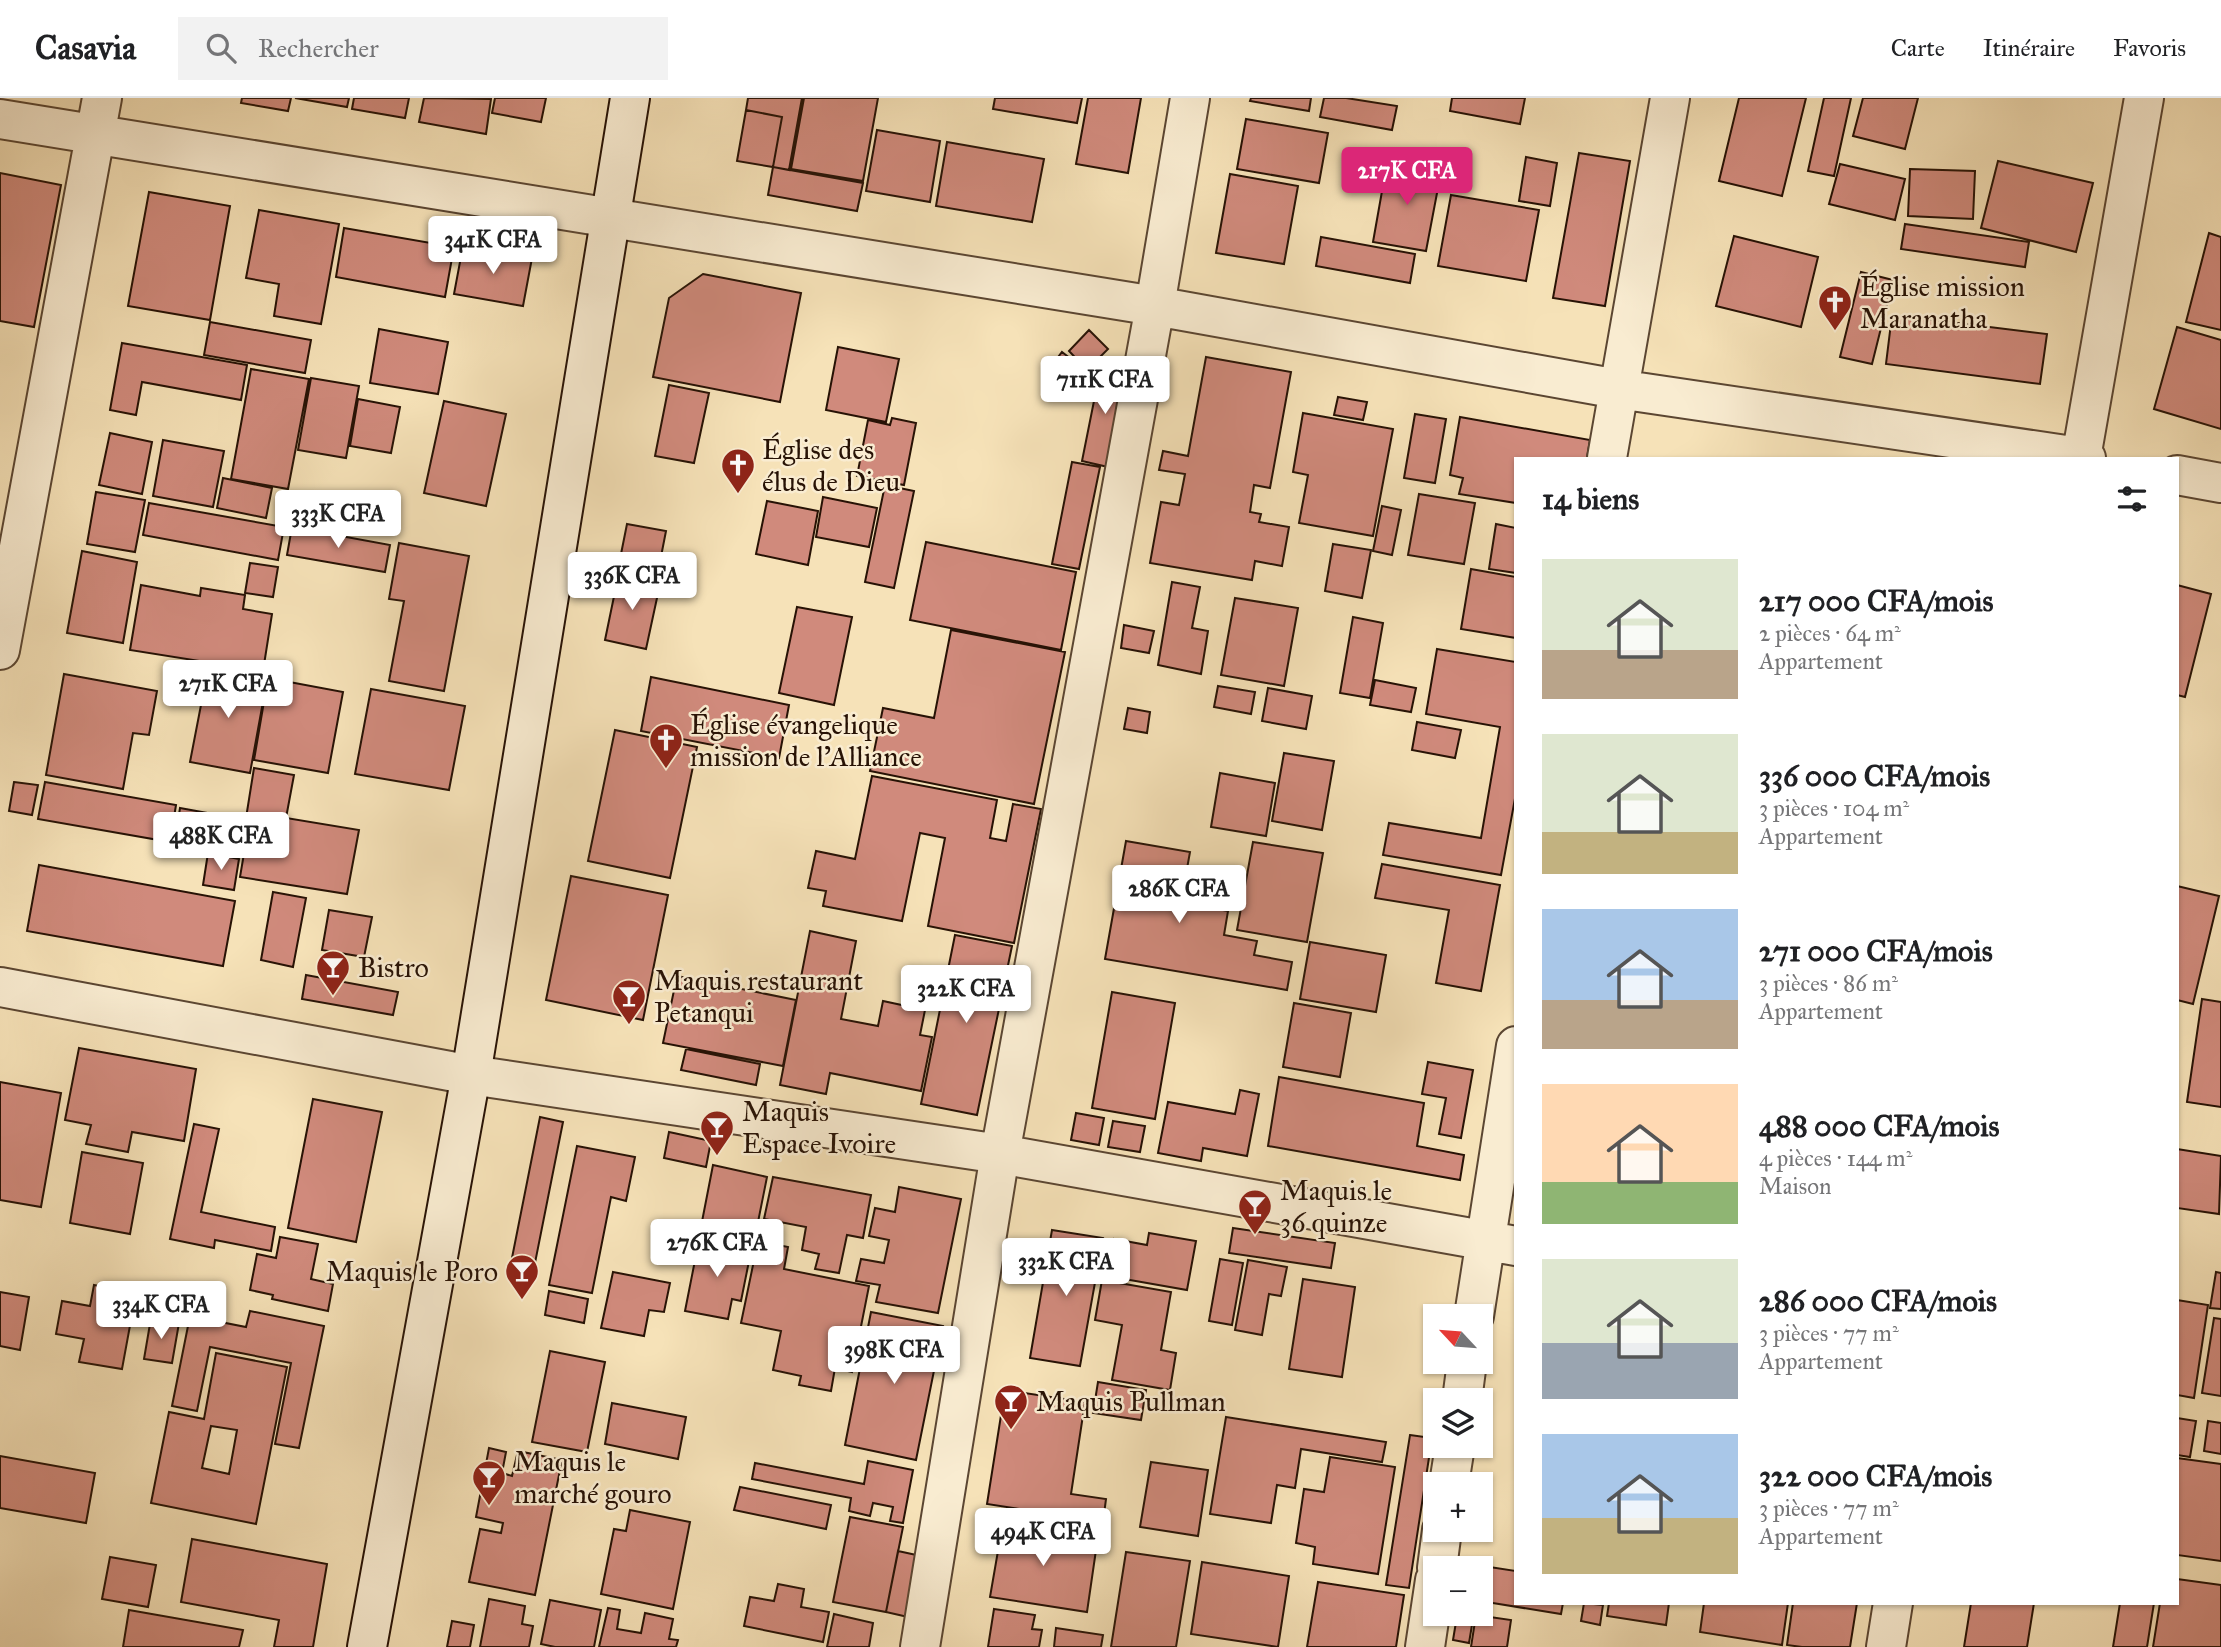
<!DOCTYPE html>
<html lang="fr">
<head>
<meta charset="utf-8">
<style>
  :root { --surface:#fff; --page:#f2f2f2; --text:#202124; --muted:#757577; --line:#e0e0e0; --accent:#db2777 }
  body { margin:0; font-family:"IM FELL Great Primer",serif; background:var(--page); color:var(--text); height:100vh; display:flex; flex-direction:column; font-size:26px; white-space:nowrap }
  * { box-sizing:border-box; margin:0 }
  p { font-size:23px; color:var(--muted) }
  .icon { flex:none; width:38px; height:38px; fill:none; stroke:currentColor; stroke-width:2; stroke-linecap:round; stroke-linejoin:round }
  .map { position:relative; flex:1; overflow:hidden }
  .side { position:absolute; left:1514px; top:359px; width:665px; height:1148px; display:flex; flex-direction:column; background:var(--surface); border-radius:0px; box-shadow:0 2px 5px #0004 }
  .side>* { flex:none }
  .needle { width:46px; rotate:296deg }
  .fabs { position:absolute; left:1423px; top:1206px; display:grid; gap:14px }
  .fabs a { display:grid; place-items:center; width:70px; height:70px; border-radius:0px; background:var(--surface); box-shadow:0 2px 5px #0004; font-size:35px }
  .price { position:absolute; translate:-50% -60px; padding:0 16px; border-radius:7px; background:#fff; color:#222; font-size:23px; line-height:46px; filter:drop-shadow(0 2px 4px #0008) }
  .price::after { content:''; position:absolute; left:50%; top:42px; width:21px; height:16px; margin-left:-10px; background:inherit; clip-path:polygon(0 0,100% 0,50% 100%) }
  .price.current { background:var(--accent); color:#fff }
  ul { padding:0; list-style:none }
  li { display:flex; align-items:center; gap:21px; height:175px; padding:0 28px }
  li span { display:grid; place-items:center; flex:none; width:196px; height:140px; border-radius:0px; color:#555 }
  li>.icon { margin-inline-start:auto }
  span .icon { width:84px; height:84px; fill:#fffc; stroke-width:1 }
  li b { font-size:30px }
  h2 { display:flex; justify-content:space-between; align-items:center; height:84px; padding:0 28px; font-size:30px }
  header { display:flex; align-items:center; gap:42px; box-sizing:border-box; height:98px; padding:0 35px; background:var(--surface); border-bottom:2px solid var(--line) }
  header strong { font-size:33px }
  nav { display:flex; gap:38px; margin-inline-start:auto; font-size:24px }
  .search { width:490px; height:63px; background:var(--page); display:flex; align-items:center; gap:18px; box-sizing:border-box; padding:0 24px; border-radius:0px; color:var(--muted); font-size:26px }
  .map>svg:first-child { display:block }
  .building { fill:#d08a7c; stroke:#271205; stroke-width:2; fill-rule:evenodd }
  .lines { fill:none; stroke-linecap:round; stroke-linejoin:round }
  .street-casing { stroke:#5b4632; stroke-width:42 }
  .secondary-casing { stroke:#271205; stroke-width:42 }
  .street { stroke:#f9ecd1; stroke-width:38 }
  .secondary { stroke:#f9ecd1; stroke-width:38 }
  .labels { text-anchor:middle; stroke-width:5; stroke-linejoin:round; paint-order:stroke }
  .poi-label { font-size:28px; fill:#271205; stroke:#f9ecd1; text-anchor:start }
</style>
</head>
<body>
<header>
<strong>Casavia</strong>
<div class="search"><svg class="icon" aria-label="search" viewBox="0 0 24 24"><circle cx="10" cy="10" r="6"/><path d="M15 15l6 6"/></svg>Rechercher</div>
<nav><a>Carte</a><a>Itinéraire</a><a>Favoris</a></nav>
</header>
<div class="map">
<svg width="2221" height="1549" viewBox="0 0 2221 1549">
  <rect width="100%" height="100%" fill="#f6e2b8"/>
  <filter id="stains"><feTurbulence type="fractalNoise" baseFrequency=".00286" numOctaves="4"/><feColorMatrix values="0 0 0 0 .2 0 0 0 0 .09 0 0 0 0 .02 0 0 0 .5 -.17"/></filter>
  <radialGradient id="worn" r=".72"><stop offset=".6" stop-color="#630" stop-opacity="0"/><stop offset="1" stop-color="#630" stop-opacity=".3"/></radialGradient>
  <path class="building" d="M242 0H291L288 13 241 5Z
    M295 0H349L347 9Z
    M354 0H409L405 20 352 11Z
    M424 0 491 1 486 36 419 24Z
    M495 0H546L541 24 492 15Z
    M748 0H802L789 72 773 69 782 19 746 12Z
    M804 0H878L863 83 791 71Z
    M995 0H1082L1077 25 993 11Z
    M1088 0H1141L1128 75 1076 66Z
    M1251 0H1311L1309 13 1250 3Z
    M1324 0H1346L1397 8 1392 32 1320 19Z
    M1452 0H1525L1520 26 1450 13Z
    M1739 0H1806L1782 98 1719 83Z
    M1824 0H1851L1834 78 1808 73Z
    M1863 0H1918L1905 51 1853 38Z
    M746 12 782 19 773 69 737 63Z
    M1246 21 1328 35 1319 85 1237 71Z
    M877 32 940 43 930 104 866 93Z
    M947 44 1044 61 1032 124 936 108Z
    M1579 55 1630 63 1605 208 1553 200Z
    M1526 59 1557 65 1550 108 1519 103Z
    M1998 63 2093 85 2076 154 1981 130Z
    M1387 65 1441 74 1426 153 1373 144Z
    M1840 66 1905 81 1895 122 1829 106Z
    M773 69 863 85 857 113 768 97Z
    M1910 71 1975 73 1973 121 1908 118Z
    M0 75 61 87 34 229 0 223Z
    M1230 76 1298 88 1284 166 1216 155Z
    M149 94 230 108 210 222 128 208Z
    M1451 97 1539 112 1526 183 1438 168Z
    M259 112 339 126 321 226 274 218 279 186 246 180Z
    M1905 126 2029 144 2025 169 1901 151Z
    M344 130 454 149 445 199 336 179Z
    M2209 135 2221 139V232L2186 224Z
    M1734 138 1818 159 1801 229 1716 208Z
    M1321 139 1415 156 1410 185 1316 168Z
    M463 148 532 160 523 208 454 196Z
    M1861 174 1893 182 1872 266 1840 259Z
    M703 176 801 195 780 304 653 279 669 200Z
    M1892 217 2047 236 2040 286 1886 266Z
    M210 224 311 242 305 275 204 257Z
    M2177 229 2221 242V331L2154 311Z
    M379 231 448 244 438 296 370 285Z
    M1089 232 1108 251 1087 272 1069 253Z
    M122 245 247 267 241 302 142 284 136 317 110 312Z
    M838 249 899 261 886 324 826 312Z
    M1062 254 1085 272 1070 293 1046 275Z
    M1206 259 1291 274 1270 390 1254 387 1250 414 1261 416 1259 424 1289 429 1282 468 1255 463 1252 482 1150 465 1161 404 1179 407 1185 376 1159 372 1163 353 1188 358Z
    M1101 268 1127 273 1108 369 1082 363Z
    M251 271 309 281 288 391 231 381Z
    M311 280 359 288 346 360 298 352Z
    M669 287 709 295 694 365 655 358Z
    M1338 299 1367 304 1363 322 1334 317Z
    M358 301 400 309 391 355 350 348Z
    M444 303 506 316 486 408 424 395Z
    M1303 315 1393 331 1373 438 1299 425 1308 377 1293 374Z
    M1415 316 1446 321 1435 385 1404 380Z
    M1460 319 1590 342 1587 360H1516V405L1459 396 1463 380 1450 377Z
    M892 320 916 325 904 387 857 378 868 322 890 327Z
    M110 335 152 344 142 396 99 387Z
    M163 342 224 353 213 409 153 398Z
    M1072 364 1100 369 1079 471 1052 466Z
    M223 380 272 390 266 420 217 410Z
    M885 387 914 393 894 490 865 484Z
    M96 394 145 402 135 454 87 446Z
    M1419 396 1475 405 1464 466 1408 457Z
    M823 399 877 410 869 449 816 439Z
    M767 403 818 413 808 467 756 456Z
    M149 405 284 429 278 462 143 437Z
    M1382 408 1401 412 1392 457 1373 453Z
    M627 426 666 433 657 479 618 471Z
    M1496 426 1516 430V475L1489 471Z
    M292 429 390 447 385 474 287 457Z
    M926 444 1076 474 1061 552 910 522Z
    M399 445 469 458 444 593 389 583 404 503 389 501Z
    M1333 446 1371 452 1362 500 1325 493Z
    M82 453 137 464 123 545 67 535Z
    M250 465 278 469 273 499 245 495Z
    M1471 471 1516 479V540L1461 531Z
    M618 479 660 486 646 551 605 542Z
    M1172 484 1200 489 1192 530 1208 533 1201 576 1158 567Z
    M141 487 200 498 201 490 245 497 243 511 272 516 263 573 130 552Z
    M2177 487 2211 496 2185 599 2177 597Z
    M1235 500 1298 510 1284 588 1221 577Z
    M797 509 852 519 834 607 779 595Z
    M1353 519 1383 525 1370 600 1340 595Z
    M1124 527 1154 533 1149 555 1121 550Z
    M951 532 1065 554 1034 706 870 673 883 610 934 620Z
    M1437 551 1516 564V695L1501 777 1383 757 1389 725 1481 740 1500 629 1426 616Z
    M202 570 267 582 250 675 190 664 201 607 196 606Z
    M64 576 157 593 149 637 133 635 123 691 46 677Z
    M651 579 789 607 779 660 641 633Z
    M268 580 343 594 328 675 254 662Z
    M1375 582 1416 590 1411 614 1370 607Z
    M1218 588 1255 594 1251 616 1214 609Z
    M1268 590 1312 598 1306 631 1262 623Z
    M371 591 465 608 449 692 355 676Z
    M1128 610 1150 614 1147 635 1124 631Z
    M1417 624 1461 632 1455 660 1412 652Z
    M615 632 697 649 670 780 588 763Z
    M1284 655 1334 663 1322 732 1272 723Z
    M254 670 294 677 286 720 359 732 347 796 240 779 250 720H246Z
    M1220 675 1275 685 1266 738 1211 729Z
    M872 678 997 702 990 740 1006 743 1013 706 1041 711 1014 845 928 828 945 740 920 735 902 823 823 808 826 793 808 790 816 753 855 761Z
    M14 684 38 687 32 717 9 713Z
    M45 684 176 707 170 744 38 721Z
    M180 710 246 722 241 753 175 742Z
    M1126 743 1190 754 1181 804 1228 813 1224 837 1257 843 1254 857 1292 864 1287 892 1105 861Z
    M1253 744 1323 755 1307 844 1237 832Z
    M208 755 239 761 234 792 203 787Z
    M1382 766 1500 787 1481 893 1436 885 1449 812 1375 800Z
    M39 767 235 803 223 868 27 833Z
    M571 778 668 797 643 922 546 902Z
    M2177 788 2219 798 2193 906 2177 902Z
    M273 794 306 800 293 869 261 862Z
    M329 812 372 819 364 859 322 852Z
    M810 833 856 843 841 921 878 928 883 903 925 912 920 937 932 939 921 993 830 975 826 996 780 987Z
    M955 837 1012 848 977 1017 921 1006Z
    M1310 844 1386 857 1376 914 1300 901Z
    M306 877 398 894 393 917 302 901Z
    M677 878 796 902 783 968 663 945Z
    M1112 894 1175 905 1155 1021 1092 1010Z
    M2202 901 2221 904V1009L2187 1004Z
    M1294 905 1351 915 1340 979 1283 969Z
    M79 950 196 971 184 1043 132 1034 128 1054 86 1046 91 1027 65 1022Z
    M686 951 760 966 756 987 681 972Z
    M1428 964 1473 972 1461 1040 1439 1036 1446 1000 1422 996Z
    M1279 979 1424 1005 1417 1048 1464 1057 1460 1082 1268 1048Z
    M0 984 61 995 41 1109 0 1102Z
    M1240 992 1259 996 1247 1058 1203 1050 1201 1063 1158 1055 1168 1004 1235 1016Z
    M313 1001 382 1014 356 1144 288 1130Z
    M1076 1015 1104 1020 1099 1047 1071 1042Z
    M540 1019 563 1024 532 1180 509 1175Z
    M1113 1023 1145 1028 1140 1054 1108 1049Z
    M194 1026 219 1031 201 1114 275 1129 271 1153 215 1142 214 1150 170 1141Z
    M669 1034 711 1043 706 1069 664 1060Z
    M577 1048 635 1059 626 1103 611 1099 592 1195 549 1187Z
    M2177 1051 2221 1058 2219 1116 2177 1110Z
    M82 1054 143 1065 130 1136 70 1125Z
    M713 1067 767 1079 753 1149 699 1139Z
    M773 1079 871 1097 863 1140 847 1137 839 1175 815 1171 819 1156 802 1152 806 1129 764 1121Z
    M899 1089 961 1101 938 1215 876 1204 880 1187 856 1183 861 1161 884 1165 889 1142 869 1138 875 1110 895 1114Z
    M1233 1130 1335 1145 1331 1170 1229 1155Z
    M1052 1132 1103 1140 1080 1268 1030 1260Z
    M1149 1135 1196 1143 1187 1192 1107 1178 1114 1141 1147 1147Z
    M280 1139 318 1146 311 1181 333 1186 328 1213 272 1201 273 1197 250 1192 257 1156 276 1160Z
    M699 1142 751 1153 741 1203 732 1201 728 1221 685 1213Z
    M758 1143 788 1149 784 1171 869 1188 852 1274 835 1270 831 1293 799 1287 801 1278 773 1272 781 1233 741 1225Z
    M1220 1161 1243 1165 1232 1227 1209 1223Z
    M1248 1162 1287 1169 1281 1198 1269 1196 1262 1237 1235 1232Z
    M613 1174 670 1185 664 1214 649 1212 644 1238 601 1230Z
    M2216 1174 2221 1175V1211L2210 1210Z
    M1303 1181 1355 1189 1342 1279 1289 1271Z
    M1102 1182 1171 1194 1161 1252 1176 1255 1170 1292 1112 1282 1122 1227 1095 1222Z
    M94 1187 136 1195 122 1271 79 1264 84 1241 56 1236 62 1203 90 1208Z
    M549 1193 588 1201 584 1225 545 1217Z
    M0 1194 29 1199 20 1252 0 1248Z
    M2177 1202 2208 1207 2194 1300 2177 1297Z
    M250 1213 324 1228 299 1350 275 1346 291 1265 210 1249 197 1313 172 1308 190 1218 246 1229Z
    M871 1214 943 1228 916 1362 845 1347Z
    M151 1220 179 1225 172 1265 144 1261Z
    M2214 1220 2221 1221V1298L2202 1295Z
    M550 1253 605 1264 587 1354 532 1344Z
    M216 1255 287 1269 256 1426 151 1405 169 1314 204 1321ZM211 1328 237 1332 229 1376 202 1370Z
    M1098 1284 1146 1292 1141 1322 1093 1315Z
    M1005 1292 1085 1304 1071 1396 1106 1401 1103 1424 987 1406Z
    M612 1305 686 1319 678 1361 605 1346Z
    M1226 1319 1386 1344 1382 1364 1301 1351 1295 1390 1277 1387 1271 1425 1210 1416Z
    M2177 1320 2196 1323 2190 1359 2177 1357Z
    M2208 1323 2221 1325V1356L2204 1353Z
    M1410 1337 1432 1340 1409 1490 1386 1487Z
    M489 1350 506 1354 502 1375 512 1378 518 1353 562 1362 535 1497 469 1484 480 1431 501 1435 503 1425 476 1419Z
    M0 1358 95 1375 86 1425 0 1410Z
    M1330 1359 1395 1369 1378 1476 1313 1466 1315 1449 1296 1445 1304 1391 1324 1394Z
    M2177 1360 2221 1366V1463L2177 1457Z
    M868 1363 913 1372 903 1425 890 1423 893 1409 873 1405 870 1418 849 1413 851 1400 752 1381 755 1365 864 1386Z
    M1151 1364 1208 1372 1198 1438 1140 1429Z
    M740 1389 831 1407 826 1431 734 1412Z
    M630 1412 690 1424 673 1511 601 1496 614 1431 626 1433Z
    M850 1419 903 1429 886 1514 833 1504Z
    M1003 1424 1079 1436 1077 1449 1096 1452 1087 1514 990 1499Z
    M192 1441 327 1466 313 1549H274L279 1522 181 1504Z
    M898 1453 921 1458 908 1519 886 1514Z
    M1126 1454 1190 1463 1176 1549H1111Z
    M110 1459 156 1467 148 1509 102 1501Z
    M1202 1464 1289 1478 1278 1549 1191 1536Z
    M1483 1468 1516 1473V1505H1563L1561 1516 1480 1503Z
    M2177 1481 2221 1487V1549H2153L2160 1505H2177Z
    M1318 1484 1404 1497 1396 1549H1307Z
    M778 1486 804 1491 801 1509 829 1514 823 1544 744 1528 750 1499 774 1503Z
    M489 1501 525 1508 522 1526 533 1528 529 1549H480Z
    M550 1502 601 1512 594 1549H555L541 1546Z
    M1584 1505 1603 1507 1600 1527 1581 1523Z
    M1609 1505H1669L1666 1527 1607 1518Z
    M1704 1505H1788L1782 1547 1700 1534Z
    M1793 1505H1857L1850 1549H1802L1787 1547Z
    M1971 1505H2034L2027 1549H1964Z
    M2120 1505H2154L2147 1549H2113Z
    M608 1510 620 1512 617 1531 641 1535 645 1515 673 1521 669 1541 678 1542 676 1549H599Z
    M994 1511 1035 1517 1032 1531 1042 1532 1039 1549H988Z
    M129 1512 243 1532 239 1549H123Z
    M834 1516 873 1525 869 1549H827Z
    M1476 1517 1511 1522 1507 1549H1471Z
    M1457 1518 1473 1521 1469 1545 1453 1542Z
    M452 1523 474 1527 470 1549H447Z
    M1056 1530 1103 1537 1101 1549H1054Z"/>
  <g class="lines">
    <g class="street-casing">
      <path id="street" d="M0 21 1155 208 1618 291 2086 360
        M1607 360 1670 0
        M2081 360 2144 0
        M2177 377 2221 385
        M0 552 102 0
        M0 889 471 977 1000 1056 1516 1148
        M1474 1218 1516 948
        M1462 1302 1467 1264
        M1449 1386 1455 1348
        M1437 1470 1442 1432
        M920 1549 1000 1056 1155 208 1190 0
        M1425 1549 1435 1482
        M1886 1549 1893 1505"/>
    </g>
    <g class="secondary-casing">
      <path id="secondary" d="M367 1549 471 977 630 0"/>
    </g>
    <use href="#street" class="street"/>
    <use href="#secondary" class="secondary"/>
  </g>
  <defs>
    <g id="church-pin" transform="scale(1.75)"><path d="M0 17L-7.5 6A9.5 9.5 0 1 1 7.5 6Z" fill="#8f2418" stroke="#f9ecd1"/><path d="M-1.2-6h2.4v3.5h3.3v2.4h-3.3V6h-2.4V-.1h-3.3v-2.4h3.3Z" fill="#fff"/></g>
    <g id="bar-pin" transform="scale(1.75)"><path d="M0 17L-7.5 6A9.5 9.5 0 1 1 7.5 6Z" fill="#8f2418" stroke="#f9ecd1"/><path d="M-6-5H6L.8 .8V4.5H3.5V6h-7V4.5H-.8V.8Z" fill="#fff"/></g>
  </defs>
  <g fill-rule="evenodd">
    <use href="#church-pin" x="1835" y="204"/>
    <use href="#church-pin" x="738" y="367"/>
    <use href="#church-pin" x="666" y="642"/>
    <use href="#bar-pin" x="333" y="869"/>
    <use href="#bar-pin" x="629" y="898"/>
    <use href="#bar-pin" x="717" y="1029"/>
    <use href="#bar-pin" x="1255" y="1108"/>
    <use href="#bar-pin" x="522" y="1173"/>
    <use href="#bar-pin" x="1011" y="1303"/>
    <use href="#bar-pin" x="489" y="1379"/>
  </g>
  <g class="labels">
    <g class="poi-label">
      <text x="1860" y="198">Église mission<tspan x="1860" dy="32">Maranatha</tspan></text>
      <text x="762" y="361">Église des<tspan x="762" dy="32">élus de Dieu</tspan></text>
      <text x="690" y="636">Église évangelique<tspan x="690" dy="32">mission de l'Alliance</tspan></text>
      <text x="358" y="879">Bistro</text>
      <text x="654" y="892">Maquis restaurant<tspan x="654" dy="32">Petanqui</tspan></text>
      <text x="742" y="1023">Maquis<tspan x="742" dy="32">Espace Ivoire</tspan></text>
      <text x="1280" y="1102">Maquis le<tspan x="1280" dy="32">36 quinze</tspan></text>
      <text x="498" y="1183" text-anchor="end">Maquis le Poro</text>
      <text x="1036" y="1313">Maquis Pullman</text>
      <text x="514" y="1373">Maquis le<tspan x="514" dy="32">marché gouro</tspan></text>
    </g>
  </g>
  <rect width="100%" height="100%" filter="url(#stains)"/>
  <rect width="100%" height="100%" fill="url(#worn)"/>
</svg>
<div class="fabs">
<a><svg class="needle" viewBox="-14 -14 28 28"><path d="M0-13l5 13h-10z" fill="#e53935"/><path d="M0 13l5-13h-10z" fill="#757577"/></svg></a>
<a><svg class="icon" aria-label="layers" viewBox="0 0 24 24"><path d="M12 4l9 5-9 5-9-5zM3 14l9 5 9-5"/></svg></a>
<a>+</a>
<a>−</a>
</div>
<b class="price current" style="left:1407px;top:109px">217K CFA</b>
<b class="price" style="left:493px;top:178px">341K CFA</b>
<b class="price" style="left:1105px;top:318px">711K CFA</b>
<b class="price" style="left:338px;top:452px">333K CFA</b>
<b class="price" style="left:632px;top:514px">336K CFA</b>
<b class="price" style="left:228px;top:622px">271K CFA</b>
<b class="price" style="left:221px;top:774px">488K CFA</b>
<b class="price" style="left:1179px;top:827px">286K CFA</b>
<b class="price" style="left:966px;top:927px">322K CFA</b>
<b class="price" style="left:717px;top:1181px">276K CFA</b>
<b class="price" style="left:1066px;top:1200px">332K CFA</b>
<b class="price" style="left:161px;top:1243px">334K CFA</b>
<b class="price" style="left:894px;top:1288px">398K CFA</b>
<b class="price" style="left:1043px;top:1470px">494K CFA</b>
<section class="side">
<h2>14 biens<svg class="icon" aria-label="filters" viewBox="0 0 24 24"><path d="M4 7h16M4 17h16"/><circle cx="9" cy="7" r="2"/><circle cx="15" cy="17" r="2"/></svg></h2>
<ul>
<li><span style="background:linear-gradient(#dfe7d0 65%,#b9a48a 0)"><svg class="icon" aria-label="home" viewBox="0 0 24 24"><path d="M3 11l9-7 9 7M6 9v11h12V9"/></svg></span><div><b>217 000 CFA/mois</b><p>2 pièces · 64 m²</p><p>Appartement</p></div></li>
<li><span style="background:linear-gradient(#dfe7d0 70%,#c2b280 0)"><svg class="icon" aria-label="home" viewBox="0 0 24 24"><path d="M3 11l9-7 9 7M6 9v11h12V9"/></svg></span><div><b>336 000 CFA/mois</b><p>3 pièces · 104 m²</p><p>Appartement</p></div></li>
<li><span style="background:linear-gradient(#a9c7e8 65%,#b9a48a 0)"><svg class="icon" aria-label="home" viewBox="0 0 24 24"><path d="M3 11l9-7 9 7M6 9v11h12V9"/></svg></span><div><b>271 000 CFA/mois</b><p>3 pièces · 86 m²</p><p>Appartement</p></div></li>
<li><span style="background:linear-gradient(#ffd9b3 70%,#8fb573 0)"><svg class="icon" aria-label="home" viewBox="0 0 24 24"><path d="M3 11l9-7 9 7M6 9v11h12V9"/></svg></span><div><b>488 000 CFA/mois</b><p>4 pièces · 144 m²</p><p>Maison</p></div></li>
<li><span style="background:linear-gradient(#dfe7d0 60%,#9aa5b1 0)"><svg class="icon" aria-label="home" viewBox="0 0 24 24"><path d="M3 11l9-7 9 7M6 9v11h12V9"/></svg></span><div><b>286 000 CFA/mois</b><p>3 pièces · 77 m²</p><p>Appartement</p></div></li>
<li><span style="background:linear-gradient(#a9c7e8 60%,#c2b280 0)"><svg class="icon" aria-label="home" viewBox="0 0 24 24"><path d="M3 11l9-7 9 7M6 9v11h12V9"/></svg></span><div><b>322 000 CFA/mois</b><p>3 pièces · 77 m²</p><p>Appartement</p></div></li>
</ul>
</section>
</div>
</body>
</html>
